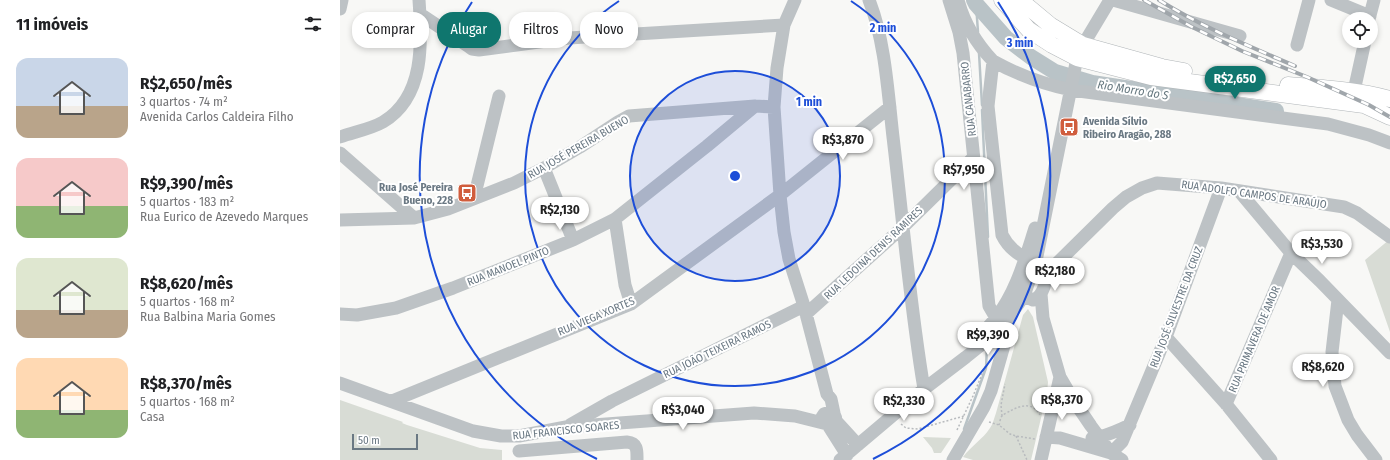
<!DOCTYPE html>
<html lang="pt">
<head>
<meta charset="utf-8">
<style>
  :root { --surface:#fff; --page:#f6f6f6; --text:#202124; --muted:#757577; --accent:#0f766e }
  body { margin:0; font-family:"Fira Sans Condensed",sans-serif; background:var(--page); color:var(--text); height:100vh; display:flex; flex-direction:column; font-size:15px; white-space:nowrap }
  * { box-sizing:border-box; margin:0 }
  p { font-size:13px; color:var(--muted) }
  .icon { flex:none; width:22px; height:22px; fill:none; stroke:currentColor; stroke-width:2; stroke-linecap:round; stroke-linejoin:round }
  .map { position:relative; flex:1; overflow:hidden }
  .drawer { display:flex; flex-direction:column; background:var(--surface); width:340px }
  .drawer>* { flex:none }
  .banner { position:absolute; left:12px; top:12px; width:380px; height:36px; display:flex; gap:8px }
  .fabs { position:absolute; left:1002px; top:12px; display:grid; gap:8px }
  .fabs a { display:grid; place-items:center; width:36px; height:36px; border-radius:50%; background:var(--surface); box-shadow:0 2px 6px #0003; font-size:20px }
  .scale { position:absolute; left:12px; bottom:10px; width:66px; box-sizing:border-box; padding-left:4px; border:2px solid #6a7883; border-top:0; font-size:11px; line-height:14px; white-space:nowrap; color:#6a7883; -webkit-text-stroke:3px #fff; paint-order:stroke }
  .price { position:absolute; translate:-50% -34px; padding:0 9px; border-radius:14px; background:#fff; color:#222; font-size:13px; line-height:26px; filter:drop-shadow(0 1px 2px #0008) }
  .price::after { content:''; position:absolute; left:50%; top:24px; width:12px; height:9px; margin-left:-6px; background:inherit; clip-path:polygon(0 0,100% 0,50% 100%) }
  .price.active { background:var(--accent); color:#fff }
  ul { padding:0; list-style:none }
  li { display:flex; align-items:center; gap:12px; height:100px; padding:0 16px }
  li span { display:grid; place-items:center; flex:none; width:112px; height:80px; border-radius:12px; color:#555 }
  li>.icon { margin-inline-start:auto }
  span .icon { width:48px; height:48px; fill:#fffc; stroke-width:1 }
  li b { font-size:17px }
  h2 { display:flex; justify-content:space-between; align-items:center; height:48px; padding:0 16px; font-size:17px }
  .pill { padding:0 14px; border-radius:16px; background:var(--surface); box-shadow:0 2px 6px #0003; font-size:14px; line-height:36px }
  .pill.active { background:var(--accent); color:#fff }
  main { display:flex; flex:1; min-height:0 }
  .map>svg:first-child { display:block }
  .green { fill:#d8dcd5 }
  .lines { fill:none; stroke-linecap:round; stroke-linejoin:round }
  .stream { stroke:#b9c3c7; stroke-width:2.5 }
  .river { stroke:#b9c3c7; stroke-width:16 }
  .major-casing { stroke:#b1b6b9; stroke-width:17 }
  .path { stroke:#b8bbbe; stroke-width:1.5; stroke-dasharray:2 2; stroke-linecap:butt }
  .minor { stroke:#bdc2c5; stroke-width:13 }
  .major { stroke:#fff; stroke-width:16 }
  .rail-casing { stroke:#a0a6ab; stroke-width:4 }
  .rail { stroke:#fff; stroke-width:2.5; stroke-dasharray:8; stroke-linecap:butt }
  .ring { fill:none; stroke:#1d4ed8; stroke-width:2 }
  .labels { text-anchor:middle; stroke-width:4; stroke-linejoin:round; paint-order:stroke }
  .street-label { font-size:11px; fill:#6a7883; stroke:#fff }
  .poi-label { font-size:11px; font-weight:bold; fill:#6a7883; stroke:#fff; text-anchor:start }
  .water-label { font-size:12px; font-style:italic; fill:#66787f; stroke:#fff }
  .centre { fill:#1d4ed8; stroke:#fff; stroke-width:2 }
  .ring-label { font-size:12px; text-anchor:middle; font-weight:bold; fill:#1d4ed8; stroke:#fff; stroke-width:4; stroke-linejoin:round; paint-order:stroke }
</style>
</head>
<body>
<main>
<section class="drawer">
<h2>11 imóveis<svg class="icon" aria-label="filters" viewBox="0 0 24 24"><path d="M4 7h16M4 17h16"/><circle cx="9" cy="7" r="2"/><circle cx="15" cy="17" r="2"/></svg></h2>
<ul>
<li><span style="background:linear-gradient(#c9d6e8 60%,#b9a48a 0)"><svg class="icon" aria-label="home" viewBox="0 0 24 24"><path d="M3 11l9-7 9 7M6 9v11h12V9"/></svg></span><div><b>R$2,650/mês</b><p>3 quartos · 74 m²</p><p>Avenida Carlos Caldeira Filho</p></div></li>
<li><span style="background:linear-gradient(#f6c9c9 60%,#8fb573 0)"><svg class="icon" aria-label="home" viewBox="0 0 24 24"><path d="M3 11l9-7 9 7M6 9v11h12V9"/></svg></span><div><b>R$9,390/mês</b><p>5 quartos · 183 m²</p><p>Rua Eurico de Azevedo Marques</p></div></li>
<li><span style="background:linear-gradient(#dfe7d0 65%,#b9a48a 0)"><svg class="icon" aria-label="home" viewBox="0 0 24 24"><path d="M3 11l9-7 9 7M6 9v11h12V9"/></svg></span><div><b>R$8,620/mês</b><p>5 quartos · 168 m²</p><p>Rua Balbina Maria Gomes</p></div></li>
<li><span style="background:linear-gradient(#ffd9b3 65%,#8fb573 0)"><svg class="icon" aria-label="home" viewBox="0 0 24 24"><path d="M3 11l9-7 9 7M6 9v11h12V9"/></svg></span><div><b>R$8,370/mês</b><p>5 quartos · 168 m²</p><p>Casa</p></div></li>
</ul>
</section>
<div class="map">
<svg width="1050" height="460" viewBox="0 0 1050 460">
  <rect width="100%" height="100%" fill="#f8f8f6"/>
  <path class="green" d="M1050 239V332L1025 260Z
    M688 309 693 317 708 382 707 393 691 460H633L623 457C631 446 643 439 650 428 653 424 654 418 656 413L683 315Z
    M0 400 63 422 62 423 67 425 140 448 162 450V460H0Z
    M583 437 611 438 601 453H594L592 448Z"/>
  <g class="lines">
    <path class="stream" d="M636 4 638 32
      M639 53 642 105
      M642 110 648 237
      M624 429 646 368 647 346"/>
    <path class="river" d="M634 0 636 4 666 38 691 57 715 72 752 83 936 111"/>
    <g class="major-casing">
      <path id="major" d="M662 0 689 30 712 45 737 58 811 77 1024 105 1050 117
        M680 0 710 25 743 45 822 67 844 71
        M948 85C983 88 1017 90 1050 99"/>
    </g>
    <path class="path" d="M662 416 661 405 665 384
      M649 422 659 425 670 434 676 436 695 439
      M561 424 566 428 578 429 624 416
      M659 425C660 423 660 418 662 416 664 414 668 412 670 411 681 405 693 402 700 415
      M617 430 633 396 645 367 647 365
      M676 436 687 460"/>
    <path class="minor" d="M455 0 444 25 437 68 434 107 440 195 444 232 449 259 464 306 487 394 491 399 494 413
      M529 0C545 40 548 93 553 137 563 221 570 306 584 389
      M609 0 619 32 623 53 649 306 656 318 663 325 665 342 651 391 644 407 613 460
      M618 0C624 23 637 44 653 61L648 106 662 235C667 245 675 253 686 258 688 260 692 260 695 261 707 265 707 276 704 287 702 293 699 298 693 300L684 296 680 286 682 270
      M773 0 900 36
      M991 0 1030 16
      M0 9 2 0
      M80 14 128 46 132 49 139 50 229 38 444 25
      M1029 19 1034 0
      M957 45 969 0
      M653 61C678 75 703 84 731 90L988 124 1029 135 1050 143
      M1014 91 1025 41
      M0 137C14 132 31 129 43 122 85 97 82 42 79 0
      M0 153 74 218
      M204 168 233 240
      M899 191 951 253 980 281 1050 353
      M134 198 159 96
      M275 219 285 285 291 304
      M0 220 74 218 108 209 174 183 204 168 240 147 278 122 289 116 415 106 434 107
      M706 274 773 208 786 197 802 188 817 183 881 188 1004 207 1017 213 1050 237
      M701 294 703 318 720 377 734 401 751 426 771 453 782 460
      M998 300 992 352 995 386 1008 420 1017 435 1036 460
      M0 314 17 315 56 308 113 288 233 240 275 219 367 146 415 106
      M466 314 563 227 633 158
      M826 337 886 404 931 460
      M634 342C641 334 649 327 655 319 676 293 685 259 695 228
      M0 383 133 431 161 436H179L226 427 414 413 455 416 491 425 496 421C496 416 495 414 490 412L484 414 482 417 484 423
      M52 401 291 304 440 195 550 107
      M886 404 951 253
      M496 421 518 445
      M230 425 272 401 464 306
      M488 425 507 455
      M706 437 720 438 771 453 782 442 826 337 881 188
      M752 438C766 437 778 430 790 425
      M179 451 287 442C298 443 297 451 297 460
      M500 460 584 389 626 357 656 333 663 325 684 296 696 261 737 58 743 45 770 0
      M701 460 720 377"/>
    <use href="#major" class="major"/>
    <g class="rail-casing">
      <path id="rail" d="M804 0 852 27 902 51 967 77 1029 105 1050 117
        M819 0C862 27 909 46 955 66"/>
    </g>
    <use href="#rail" class="rail"/>
  </g>
  <circle cx="395" cy="176" r="105" fill="#1d4ed8" fill-opacity=".12"/>
  <g class="ring">
    <circle cx="395" cy="176" r="105"/>
    <path d="M511 1A210 210 0 1 1 279 1"/>
    <path d="M257 459A315 315 0 0 1 132 2M658 2A315 315 0 0 1 533 459"/>
  </g>
  <defs>
    <g id="bus-square" transform="scale(1)"><rect x="-9" y="-9" width="18" height="18" rx="4" fill="#d05d3d" stroke="#fff"/><path d="M-5-6H5V4H4V6H2V4H-2V6H-4V4H-5ZM-3.5-4V0h7V-4ZM-3.5 1.2v1.5H-2V1.2ZM2 1.2v1.5H3.5V1.2Z" fill="#fff"/></g>
  </defs>
  <g fill-rule="evenodd">
    <use href="#bus-square" x="729" y="127"/>
    <use href="#bus-square" x="127" y="193"/>
  </g>
  <g class="labels">
    <g class="street-label">
      <text transform="translate(628 99) rotate(-96)" y="4">RUA CANABARRO</text>
      <text transform="translate(238 147) rotate(-30)" y="4">RUA JOSÉ PEREIRA BUENO</text>
      <text transform="translate(914 194) rotate(8)" y="4">RUA ADOLFO CAMPOS DE ARAÚJO</text>
      <text transform="translate(533 253) rotate(-43)" y="4">RUA LEDOINA DENIS RAMIRES</text>
      <text transform="translate(168 266) rotate(-22)" y="4">RUA MANOEL PINTO</text>
      <text transform="translate(836 307) rotate(-69)" y="4">RUA JOSÉ SILVESTRE DA CRUZ</text>
      <text transform="translate(256 316) rotate(-23)" y="4">RUA VIEGA XORTES</text>
      <text transform="translate(914 339) rotate(-67)" y="4">RUA PRIMAVERA DE AMOR</text>
      <text transform="translate(377 349) rotate(-26)" y="4">RUA JOÃO TEIXEIRA RAMOS</text>
      <text transform="translate(226 430) rotate(-6)" y="4">RUA FRANCISCO SOARES</text>
    </g>
    <g class="poi-label">
      <text x="743" y="125">Avenida Sílvio<tspan x="743" dy="13">Ribeiro Aragão, 288</tspan></text>
      <text x="113" y="191" text-anchor="end">Rua José Pereira<tspan x="113" dy="13">Bueno, 228</tspan></text>
    </g>
    <g class="water-label">
      <text transform="translate(793 90) rotate(9)" y="4">Rio Morro do S</text>
    </g>
  </g>
  <circle cx="395" cy="176" r="6" class="centre"/>
  <g class="ring-label">
    <text x="543" y="32">2 min</text>
    <text x="680" y="47">3 min</text>
    <text x="469" y="106">1 min</text>
  </g>
</svg>
<div class="fabs">
<a><svg class="icon" aria-label="locate" viewBox="0 0 24 24"><circle cx="12" cy="12" r="6"/><path d="M12 2v4M12 18v4M2 12h4M18 12h4"/></svg></a>
</div>
<div class="scale">50 m</div>
<b class="price active" style="left:895px;top:100px">R$2,650</b>
<b class="price" style="left:503px;top:161px">R$3,870</b>
<b class="price" style="left:624px;top:191px">R$7,950</b>
<b class="price" style="left:220px;top:231px">R$2,130</b>
<b class="price" style="left:982px;top:265px">R$3,530</b>
<b class="price" style="left:715px;top:292px">R$2,180</b>
<b class="price" style="left:648px;top:356px">R$9,390</b>
<b class="price" style="left:983px;top:388px">R$8,620</b>
<b class="price" style="left:722px;top:421px">R$8,370</b>
<b class="price" style="left:564px;top:422px">R$2,330</b>
<b class="price" style="left:343px;top:431px">R$3,040</b>
<div class="banner">
<a class="pill">Comprar</a>
<a class="pill active">Alugar</a>
<a class="pill">Filtros</a>
<a class="pill">Novo</a>
</div>
</div>
</main>
</body>
</html>
